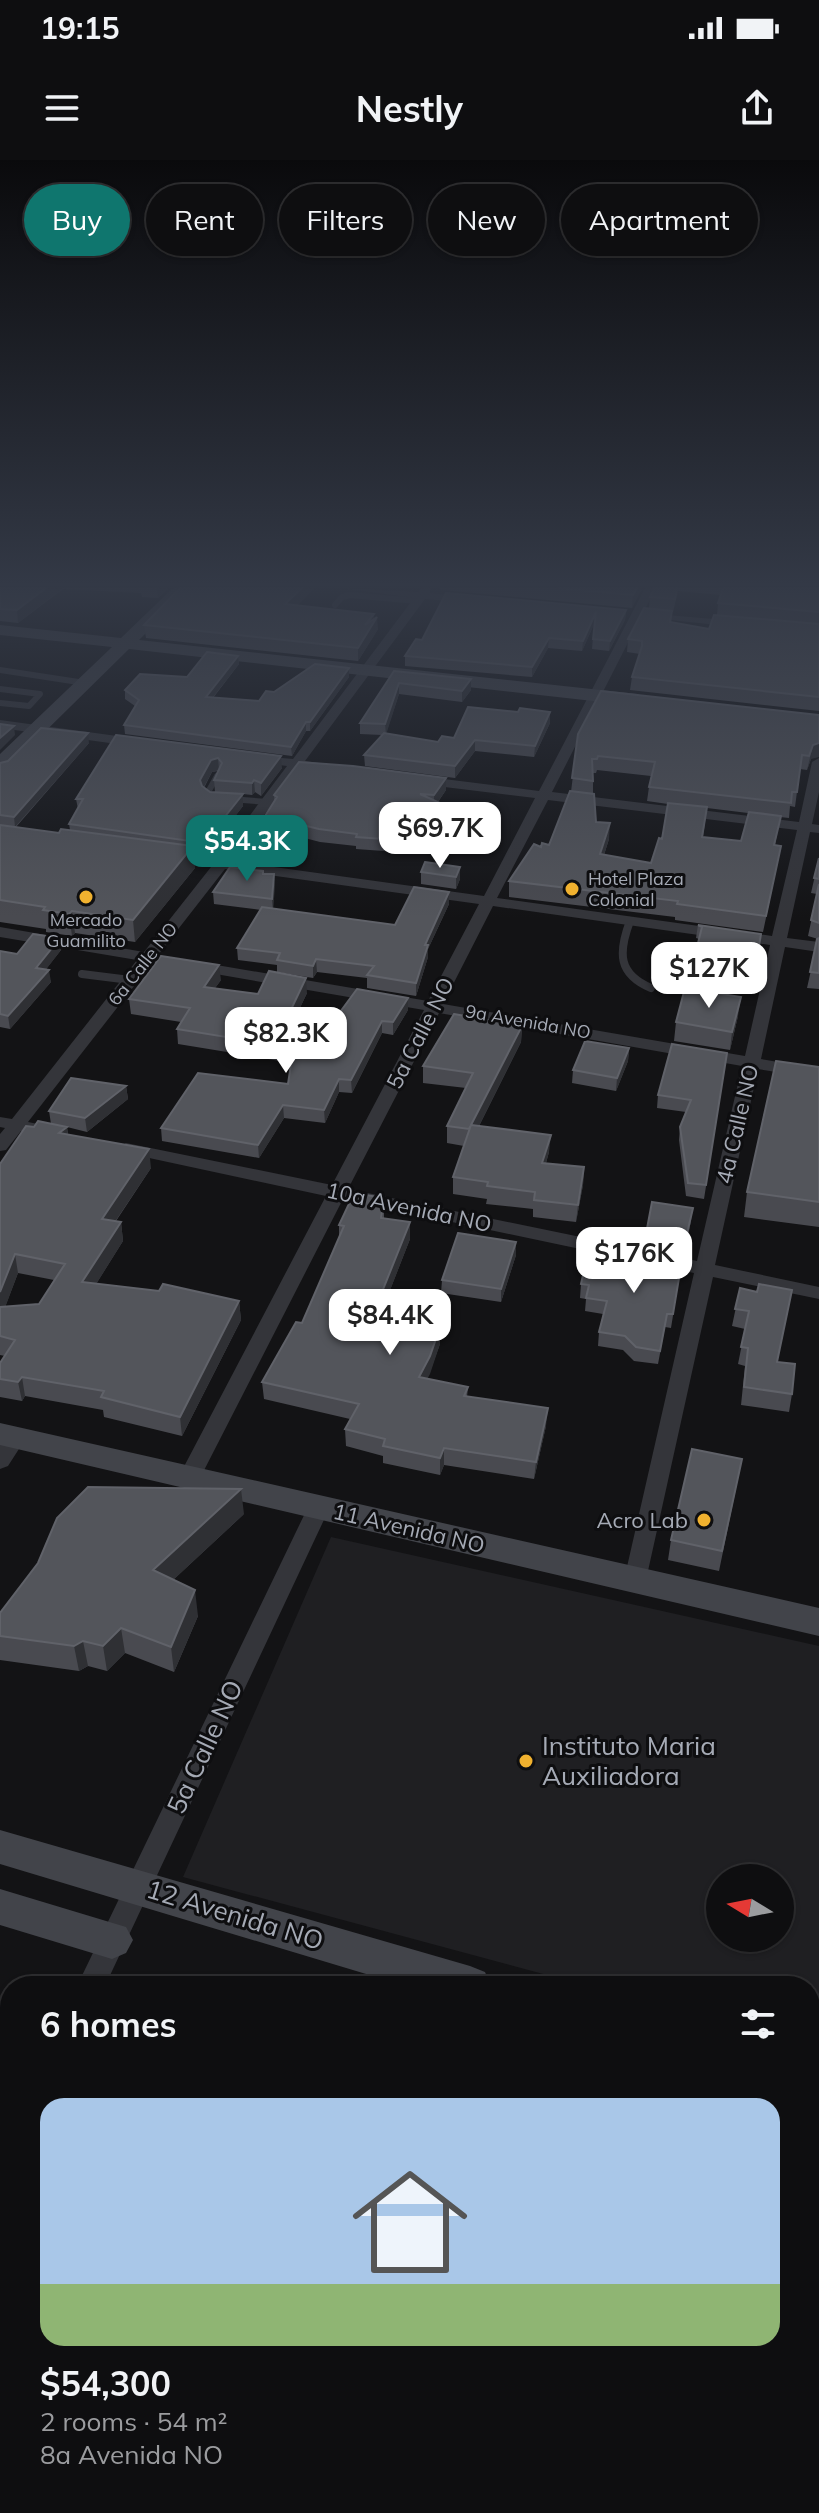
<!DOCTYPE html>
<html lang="en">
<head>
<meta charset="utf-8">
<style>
  :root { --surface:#0e0e10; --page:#171719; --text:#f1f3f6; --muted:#9b9c9f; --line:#2e2e30; --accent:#0f766e }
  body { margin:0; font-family:Mulish,sans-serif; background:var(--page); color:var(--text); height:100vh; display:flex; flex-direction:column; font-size:30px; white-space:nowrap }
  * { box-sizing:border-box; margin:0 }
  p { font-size:26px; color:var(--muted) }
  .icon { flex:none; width:44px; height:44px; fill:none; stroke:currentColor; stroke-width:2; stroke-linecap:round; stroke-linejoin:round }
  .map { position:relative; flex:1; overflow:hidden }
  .sheet { position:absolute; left:0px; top:1816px; width:820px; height:538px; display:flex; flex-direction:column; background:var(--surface); border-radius:32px 32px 0 0; box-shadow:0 2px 6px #0004,0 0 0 2px var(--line) }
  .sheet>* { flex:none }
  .banner { position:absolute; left:24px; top:24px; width:772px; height:72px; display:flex; gap:16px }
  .needle { width:52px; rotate:280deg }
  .tools { position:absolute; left:706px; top:1704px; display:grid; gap:16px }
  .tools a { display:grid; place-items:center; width:88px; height:88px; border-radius:50%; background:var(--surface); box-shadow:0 2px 6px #0004,0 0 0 2px var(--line); font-size:40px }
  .price { position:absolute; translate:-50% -68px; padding:0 18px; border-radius:16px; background:#fff; color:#222; font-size:26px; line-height:52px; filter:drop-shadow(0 2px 4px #0008) }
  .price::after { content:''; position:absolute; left:50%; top:48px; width:24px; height:18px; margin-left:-12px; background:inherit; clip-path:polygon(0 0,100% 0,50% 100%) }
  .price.on { background:var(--accent); color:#fff }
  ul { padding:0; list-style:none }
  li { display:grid; align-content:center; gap:16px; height:424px; padding:0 40px }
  li span { display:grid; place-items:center; height:248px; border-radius:24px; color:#555 }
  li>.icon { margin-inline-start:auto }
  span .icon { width:144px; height:144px; fill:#fffc; stroke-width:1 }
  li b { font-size:34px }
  h2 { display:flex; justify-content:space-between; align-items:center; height:96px; padding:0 40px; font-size:34px }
  .pill { padding:0 28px; border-radius:36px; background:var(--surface); box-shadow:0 2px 6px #0004,0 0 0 2px var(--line); font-size:28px; line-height:72px }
  .pill.on { background:var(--accent); color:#fff }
  .status { display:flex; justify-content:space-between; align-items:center; height:56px; padding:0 40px; background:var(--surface); direction:ltr }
  .status svg { height:22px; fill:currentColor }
  header { display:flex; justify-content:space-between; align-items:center; height:104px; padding:0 40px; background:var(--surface); font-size:36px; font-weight:700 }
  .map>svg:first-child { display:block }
  .built { fill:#1f1f22; fill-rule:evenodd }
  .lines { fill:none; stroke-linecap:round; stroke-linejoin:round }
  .lane-far1 { stroke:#34353a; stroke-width:6 }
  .lane { stroke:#34353a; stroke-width:8 }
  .street { fill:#34353a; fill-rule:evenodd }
  .secondary { fill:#42444a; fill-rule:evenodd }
  .wall { fill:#494a50; fill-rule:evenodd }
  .shaded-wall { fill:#2f3034 }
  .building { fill:#53555b; stroke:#606269; stroke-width:2 }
  .poi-dot { fill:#f0b12f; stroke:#0e0e10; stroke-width:3 }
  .labels { text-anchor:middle; stroke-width:6; stroke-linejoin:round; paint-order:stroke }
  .far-poi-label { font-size:18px; fill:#a5aab5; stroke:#0e0e10; text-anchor:start }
  .far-street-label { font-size:18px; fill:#a5aab5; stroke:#0e0e10 }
  .street-label { font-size:22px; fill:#a5aab5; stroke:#0e0e10 }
  .poi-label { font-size:22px; fill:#a5aab5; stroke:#0e0e10; text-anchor:end }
  .near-poi-label { font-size:26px; fill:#a5aab5; stroke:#0e0e10; text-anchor:start }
  .near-street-label { font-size:26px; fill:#a5aab5; stroke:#0e0e10 }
</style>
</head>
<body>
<div class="status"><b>19:15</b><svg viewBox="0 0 49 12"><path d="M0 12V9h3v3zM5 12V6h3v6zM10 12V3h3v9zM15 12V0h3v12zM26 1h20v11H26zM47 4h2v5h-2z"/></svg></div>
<header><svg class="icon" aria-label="menu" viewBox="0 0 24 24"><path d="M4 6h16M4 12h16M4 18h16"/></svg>Nestly<svg class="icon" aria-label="share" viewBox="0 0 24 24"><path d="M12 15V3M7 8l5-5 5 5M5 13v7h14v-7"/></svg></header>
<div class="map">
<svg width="819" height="2353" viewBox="0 0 819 2353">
  <rect width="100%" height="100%" fill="#131315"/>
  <path class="built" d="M331 1377 819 1486V1888L810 1886V1826H588L183 1717ZM720 1718H780V1778H720Z"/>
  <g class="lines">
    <path class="lane-far1" d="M335 445 342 437 350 435 417 441
      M0 510 85 523
      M0 529 40 534 29 546 0 543
      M214 638 207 634 217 616
      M230 639 268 642"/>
    <path class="lane" d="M630 761C618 793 618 814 651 828
      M82 814 130 820"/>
    <path class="street" d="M342 428 419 432 421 428H432L429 433 470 437 476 440 470 443 425 439 305 601 326 604V610L299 608 230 701 484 736 535 638 420 624 413 620 420 616 539 631 645 428H656L643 453 737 461 743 464 737 467 641 457 552 632 799 662 812 602 819 598V632L812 664 819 665V673L810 672 787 778 819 782V792L785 787 761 899 819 909V919L758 909 715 1105 819 1127V1139L713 1117 646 1420 643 1426 635 1429 627 1426 624 1420 694 1113 343 1039 197 1324H181L178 1318 326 1036 126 993 117 988 126 983 332 1025 424 850 152 803 28 962 58 968 61 972 58 976 21 971 6 990 0 991V974L5 968 0 967V957L12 959 137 800 0 777V767L144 792 211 707 164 700V694L217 699 287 606 249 601V595L293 599 414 438ZM548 640 797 670 772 776 497 738ZM225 709 479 744 428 841 158 795ZM493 746 770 785 745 896 443 844ZM439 853 742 906 697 1101 348 1029Z
      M0 560 139 579 145 583 139 587 0 568Z
      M15 1270 23 1273 26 1278 8 1306 0 1309V1284L7 1273Z
      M319 1339 327 1341 330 1347 105 1826H77L308 1347 311 1341Z
      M10 1984V2032L0 2036V1988Z"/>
    <path class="secondary" d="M173 428H191L139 480 638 534 647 540 638 546 129 489 7 609 0 611V594L112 487 0 475V465L121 478Z
      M0 1263 819 1448V1476L0 1285Z
      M0 1670 470 1806 485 1812 491 1826H406L0 1704Z
      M0 1729 126 1767 133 1780 126 1793 112 1799 0 1765Z
      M810 1950 819 1954V2001L810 1998Z"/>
  </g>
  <path class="wall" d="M0 428H169L158 438 142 437 141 433 63 429 18 463 0 461Z
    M439 428H642L632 448 442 430Z
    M654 428H819V551L630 530 632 517 640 494 627 492 628 479 649 449 650 437ZM678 431 721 435 718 443 717 455 709 469 671 463 672 452H673Z
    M298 445 374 459 378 469 358 501 146 478 144 465Z
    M626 450 625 460 609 491 592 489 594 464 582 491 548 488 532 517 405 506V496L422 480Z
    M238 496 239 504 213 538 259 541 274 532 349 508V517L310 571H306L292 596 125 574 124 565 135 546 125 539V530L187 517Z
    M394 511 471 519V530L462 542 399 534 386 573 438 582 454 578 518 552H550V563L534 597 475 591 455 618 365 606 364 595 382 575 360 574V563Z
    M819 555 811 599 807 610 800 609 795 647 790 646 789 658 780 657 775 685 778 701 763 772 675 760V757L509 737V721L541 687 549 685 571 632 578 574ZM597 610 651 616 649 627 647 641 668 644 662 679 651 703 604 695 609 679 596 662 593 634V613H596ZM707 648 748 653 741 681 703 677Z
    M116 575 282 608 261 636 255 632 252 635 243 634V646L205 695 193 694 195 708 135 782 75 773 72 776 46 772V769L0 762V603L89 583 16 667 59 673 70 670 69 664 78 649 76 639ZM218 611 214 620 215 632H210L204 628 212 612Z
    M446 618V630L438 642 468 656V668L412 666 397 692 356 689V686L320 682 266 668 265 656 274 641V635Z
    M819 698V829L807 828 818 779 808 776 817 734 811 733Z
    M460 707V719L456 729 421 724V712Z
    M263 714H274L273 749 395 765 449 732V744L428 789V797L416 836 367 828V818L317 812 313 818 277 812V805L238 800 237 788 261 750 214 744 213 732Z
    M698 765 761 774 754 816 742 815 741 821 691 816 693 803 699 779 696 778Z
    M60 778 61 790 46 809 51 822 10 869 0 867V791L17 794Z
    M221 820 215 828 258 834 307 833 288 873 242 869 227 892 178 884 177 869 181 862 131 854 129 839Z
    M408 850 393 875 382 873 352 933 339 932 325 963 284 958 259 998 162 981 161 968 288 924 291 903 257 897 256 885Z
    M738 856 730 890 674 881 676 862Z
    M522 866 521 882 479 966 549 992 546 1003 584 1007 583 1025 576 1062 533 1057V1049L486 1044 487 1039 453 1034V1017L464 986 447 983V966L466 928 423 923V906Z
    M629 888 628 901 616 931 572 923 573 910Z
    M727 893 704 1039 686 1036 679 980 680 967 686 952 657 948 658 935Z
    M819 907V1067L744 1057 747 1032Z
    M126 926 128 939 87 972 67 967 68 974 151 1008 116 1061 121 1062 123 1081 96 1124 239 1141 241 1160 182 1276 104 1257 103 1250 25 1236 22 1241 0 1237V1203L5 1196 0 1195V1004L34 967 51 964 49 951ZM18 1113 54 1120 39 1144 5 1147Z
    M384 1038V1058L410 1079 379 1158 440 1167V1184L427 1219 468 1227 467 1237 546 1266 534 1319 444 1305 440 1315 383 1303V1296L346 1286 345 1269 350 1259 264 1239 262 1222 302 1163 339 1077V1065Z
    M691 1061 684 1095 644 1087 646 1074Z
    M516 1082V1095L501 1142 441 1133 442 1120Z
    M641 1099 682 1100 671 1168 665 1167 658 1204 634 1201 623 1190 598 1186 599 1172 603 1154 585 1151 586 1139 580 1138 581 1124Z
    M740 1128 792 1234 789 1252 741 1245 745 1206 738 1204 745 1169 732 1166Z
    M738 1319 719 1411 668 1400 671 1380Z
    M244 1354 173 1420 198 1456 174 1512 125 1493 107 1511 88 1506 79 1511 0 1500V1453Z"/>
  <path class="shaded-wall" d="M46 428H63L18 463 17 450Z
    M157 428H169L158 438Z
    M302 428H315L286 457 285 444Z
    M637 428H642L632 448 633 435Z
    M626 450 625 460 609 491 610 481Z
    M596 452 595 462 582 491 583 481Z
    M374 454V462L377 457 378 469 358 501V488L365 465Z
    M549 478 548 488 532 517V507Z
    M238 496 239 504 206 546V537Z
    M349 508V517L310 571V562Z
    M471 519V530L462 542V531Z
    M399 523V534L386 575 385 564Z
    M550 552V563L534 597 535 586Z
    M306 562V571L292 596 291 587Z
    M14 566 15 575 0 590V578Z
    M88 573 89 583 15 667 14 657Z
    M475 580V591L455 618V606Z
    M819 583V597L811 599 807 610 813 585Z
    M281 596 282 608 261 636V623Z
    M218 598 219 610 212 612 201 632 200 620 211 600Z
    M446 618V630L434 647V635Z
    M254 620 255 632 252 635V623Z
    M243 634V646L205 695 204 683Z
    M412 654V666L397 692V680Z
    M610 663 609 679 599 710 600 694Z
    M193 686 195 708 135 782 133 760Z
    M460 707V719L456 729V717Z
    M274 714 275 726 273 751 272 739Z
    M449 732V744L428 789V797L416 836V823L425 785Z
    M72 751 75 773 72 776 69 754Z
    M60 778 61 790 38 820 36 808Z
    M316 799 317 812 313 818V806Z
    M219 805 221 820 205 842 204 827Z
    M49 810 51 822 10 869 8 856Z
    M306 818 307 833 288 873 287 858Z
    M741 837 738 856 730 890 732 872Z
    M408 838V850L393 875V862Z
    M241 854 242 869 227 892 226 877Z
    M382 861V873L352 933 351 920Z
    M522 866 521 882 471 982V965Z
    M629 888 628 901 616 931 617 918Z
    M339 919V932L325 963 324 950Z
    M126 926 128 939 87 972 85 958Z
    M283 945 284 958 259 998 258 985Z
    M67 967 69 985 59 973Z
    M551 975 549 992 541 1020 542 1003Z
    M149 989 151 1008 104 1078 102 1059Z
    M584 1007 583 1025 576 1062 578 1045Z
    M693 1048 691 1061 684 1095 685 1082Z
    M121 1062 123 1081 85 1142 82 1122Z
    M410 1062V1079L373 1174 372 1157Z
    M516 1082V1095L501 1142V1129Z
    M15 1094 18 1113 0 1161V1132Z
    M239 1141 241 1160 182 1276 180 1257Z
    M440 1167V1184L430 1214 419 1234V1217Z
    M22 1217 25 1236 22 1241 18 1222Z
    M548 1248 546 1266 534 1319 536 1302Z
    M444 1288V1305L440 1315V1298Z
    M241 1329 244 1354 157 1435 153 1410Z
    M195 1430 198 1456 174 1512 171 1487Z
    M121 1468 125 1493 107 1511 103 1486Z
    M83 1481 88 1506 79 1511 74 1486Z
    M133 2344H145L142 2353H130Z"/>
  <path class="building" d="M0 428H46L17 450 0 449Z
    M180 428H302L285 444 374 454 365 465 377 457 358 488 144 465Z
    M558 428H637L633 435Z
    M654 428H677L675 439 650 437Z
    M723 428H819V452L718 443Z
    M446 433 626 450 610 481 593 479 596 452 583 481 549 478 532 507 405 496 416 479 422 480Z
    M644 448 672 451 670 462 709 469 714 455 819 464V537L632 517 642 486V481L628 479Z
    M207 492 238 496 206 537 259 541 266 531 274 532 315 504 349 508 310 562H306L291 587 124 565 139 540 125 530 140 514 187 517Z
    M394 511 471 519 462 531 399 523 385 564 360 563Z
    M601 531 819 555V583L813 585 809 596 802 595 797 632H792L791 643 649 627 655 602 598 596 597 599H592L593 621 572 618 578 574Z
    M468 547 518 552 520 548 550 552 535 586 475 580 455 606 364 595 384 573 438 582 442 576 454 578Z
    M0 564 14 566 0 578Z
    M41 568 88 573 14 657 0 655V603L8 601Z
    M116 575 281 596 261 623 254 620 252 623 214 620 222 603 218 598 211 600 200 620 202 626 210 632 243 634 204 683 69 664 83 639H76Z
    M299 602 353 606 446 618 434 635 420 634 468 656 412 654 397 680 356 677 357 674 319 669 265 656 277 637 274 635Z
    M570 631 594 634 596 662 610 663 600 694 651 703 659 678 662 679 668 643 707 647 702 677 741 681 749 652 781 656 774 685 781 686 766 756 677 744 678 741 509 721 534 684 541 687 542 683 549 685Z
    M0 665 59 673 61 669 193 686 133 760 72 751 69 754 43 750 45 747 0 740Z
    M819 698V719L814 718Z
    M425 702 460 707 456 717 421 712Z
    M230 707 263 711V714H274L272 739 213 732Z
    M819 724V763L811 760Z
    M414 727 449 732 425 785H428L416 823 367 815 374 806 316 799 313 806 277 800 280 793 237 788 262 747 395 765Z
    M698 765 761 774 756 804 743 802 742 808 693 803 702 767Z
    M33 774 60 778 36 808 49 810 8 856 0 854V791L17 794Z
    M819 778V813L810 812 817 779Z
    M161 796 219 805 204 827 258 834 269 811 306 818 287 858 241 854 226 877 177 869 190 848 129 839Z
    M685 828 741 837 732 872 676 862Z
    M357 829 408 838 393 862 382 861 351 920 339 919 324 950 283 945 258 985 161 968 198 913 288 924 293 891 256 885 332 863Z
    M454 854 522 866 471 965 551 975 542 1003 584 1007 578 1045 534 1040 535 1032 487 1026 488 1022 453 1017 471 965 469 969 447 966 473 913 423 906Z
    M585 881 629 888 617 918 573 910Z
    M672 884 727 893 706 1025 688 1023 680 967 691 940 658 935Z
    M776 901 819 907V1042L747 1032Z
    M71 918 126 926 85 958 49 951Z
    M38 961 67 967 59 973 149 989 102 1059 121 1062 82 1122 159 1131 163 1124 239 1141 180 1257 101 1237 104 1231 22 1217 18 1222 0 1219V1203L15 1180 0 1176V1147L39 1144 65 1104 15 1094 0 1132V1004L26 966 34 967Z
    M354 1033 384 1038 381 1058 410 1062 372 1157 440 1167 430 1196 419 1217 468 1227 464 1236 548 1248 536 1302 444 1288 440 1298 383 1286 385 1279 345 1269 359 1244 262 1222 296 1162 302 1163 344 1066 339 1065Z
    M652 1042 693 1048 685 1082 646 1074Z
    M458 1073 516 1082 501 1129 442 1120Z
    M642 1091 682 1100 673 1154H667L660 1191 636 1187 625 1176 599 1172 607 1141 586 1138 589 1125 581 1124 588 1093 641 1099Z
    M759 1124 792 1130 777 1202 795 1204 792 1234 744 1227 748 1188 741 1187 749 1151 735 1149 740 1128 757 1132Z
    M692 1289 742 1299 722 1391 671 1380Z
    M88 1327 241 1329 153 1410 195 1430 171 1487 121 1468 103 1486 83 1481 74 1486 0 1476V1453L38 1403 57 1358Z
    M10 2254V2344H133L130 2353H0V2279Z"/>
  <linearGradient id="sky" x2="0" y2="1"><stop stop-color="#0a0a0c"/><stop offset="0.56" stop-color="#333946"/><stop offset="1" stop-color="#333946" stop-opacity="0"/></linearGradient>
  <rect width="819" height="758" fill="url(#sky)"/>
  <g class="poi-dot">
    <circle cx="572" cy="729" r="8"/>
    <circle cx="86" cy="737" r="8"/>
    <circle cx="704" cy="1360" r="8"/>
    <circle cx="526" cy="1601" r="8"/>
  </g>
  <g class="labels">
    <g class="far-poi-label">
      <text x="588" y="725">Hotel Plaza<tspan x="588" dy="21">Colonial</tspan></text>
      <text x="86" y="766" text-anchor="middle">Mercado<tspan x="86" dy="21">Guamilito</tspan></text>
    </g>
    <g class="far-street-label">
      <text transform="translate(143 804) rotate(-52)" y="6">6a Calle NO</text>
      <text transform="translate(528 862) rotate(10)" y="6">9a Avenida NO</text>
    </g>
    <g class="street-label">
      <text transform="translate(420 873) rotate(-63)" y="8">5a Calle NO</text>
      <text transform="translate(737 964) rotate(-77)" y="8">4a Calle NO</text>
      <text transform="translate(409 1047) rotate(12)" y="8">10a Avenida NO</text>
      <text transform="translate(409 1368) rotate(13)" y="8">11 Avenida NO</text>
    </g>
    <g class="poi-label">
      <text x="688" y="1368">Acro Lab</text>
    </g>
    <g class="near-poi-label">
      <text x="542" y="1595">Instituto Maria<tspan x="542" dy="30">Auxiliadora</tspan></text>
    </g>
    <g class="near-street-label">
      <text transform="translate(205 1587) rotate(-65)" y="9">5a Calle NO</text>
      <text transform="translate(235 1755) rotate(17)" y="9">12 Avenida NO</text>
    </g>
  </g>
</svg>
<div class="tools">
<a><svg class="needle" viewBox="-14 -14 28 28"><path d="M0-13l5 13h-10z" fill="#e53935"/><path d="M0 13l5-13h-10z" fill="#9b9c9f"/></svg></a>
</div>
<b class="price" style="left:440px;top:710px">$69.7K</b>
<b class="price on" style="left:247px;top:723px">$54.3K</b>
<b class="price" style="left:709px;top:850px">$127K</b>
<b class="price" style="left:286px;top:915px">$82.3K</b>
<b class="price" style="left:634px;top:1135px">$176K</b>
<b class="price" style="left:390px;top:1197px">$84.4K</b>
<div class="banner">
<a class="pill on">Buy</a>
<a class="pill">Rent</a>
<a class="pill">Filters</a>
<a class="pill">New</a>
<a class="pill">Apartment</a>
</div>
<section class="sheet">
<h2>6 homes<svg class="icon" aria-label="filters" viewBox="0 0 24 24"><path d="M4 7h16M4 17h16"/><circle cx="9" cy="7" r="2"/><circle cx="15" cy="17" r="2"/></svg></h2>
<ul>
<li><span style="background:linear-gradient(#a9c7e8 75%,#8fb573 0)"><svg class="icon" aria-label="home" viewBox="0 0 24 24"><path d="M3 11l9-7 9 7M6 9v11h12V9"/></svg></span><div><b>$54,300</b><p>2 rooms · 54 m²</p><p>8a Avenida NO</p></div></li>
</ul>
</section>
</div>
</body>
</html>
